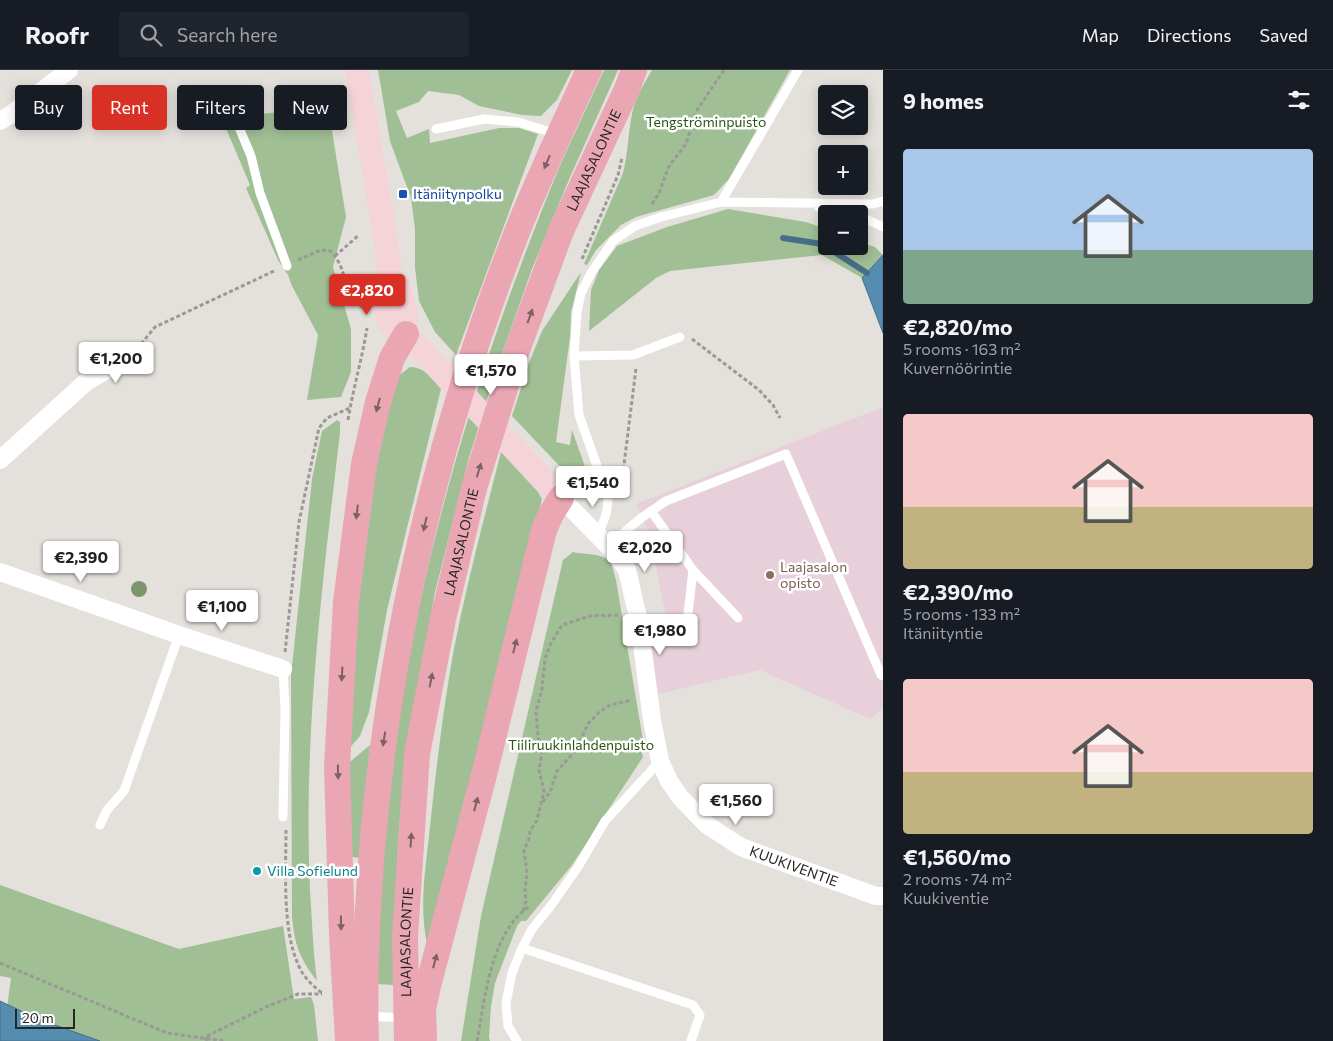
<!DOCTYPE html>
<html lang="en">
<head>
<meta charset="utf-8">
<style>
  :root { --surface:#171b24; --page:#20242c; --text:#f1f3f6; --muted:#9ea1a6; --line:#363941; --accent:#d93025 }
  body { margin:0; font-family:Commissioner,sans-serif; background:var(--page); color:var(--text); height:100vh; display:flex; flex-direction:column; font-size:19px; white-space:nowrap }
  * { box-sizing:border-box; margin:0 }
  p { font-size:16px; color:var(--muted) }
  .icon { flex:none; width:28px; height:28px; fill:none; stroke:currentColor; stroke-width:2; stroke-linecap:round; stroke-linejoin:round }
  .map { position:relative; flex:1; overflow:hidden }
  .sheet { display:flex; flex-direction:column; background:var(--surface); width:450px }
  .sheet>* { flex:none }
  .hud { position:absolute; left:15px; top:15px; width:475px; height:45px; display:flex; gap:10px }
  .controls { position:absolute; left:818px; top:15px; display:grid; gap:10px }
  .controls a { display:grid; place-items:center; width:50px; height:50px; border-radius:5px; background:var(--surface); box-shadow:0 2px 12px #0003; font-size:25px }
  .scale { position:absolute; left:15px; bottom:12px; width:60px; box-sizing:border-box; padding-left:5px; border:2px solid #272624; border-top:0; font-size:14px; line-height:18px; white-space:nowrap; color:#272624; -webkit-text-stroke:4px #fff; paint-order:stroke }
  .price { position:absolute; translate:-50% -42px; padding:0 11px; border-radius:5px; background:#fff; color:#222; font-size:16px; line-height:32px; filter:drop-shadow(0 1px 2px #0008) }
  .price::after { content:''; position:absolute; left:50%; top:30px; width:15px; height:11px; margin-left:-8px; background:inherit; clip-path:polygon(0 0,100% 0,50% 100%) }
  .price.active { background:var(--accent); color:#fff }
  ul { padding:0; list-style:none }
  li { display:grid; align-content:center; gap:10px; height:265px; padding:0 20px }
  li span { display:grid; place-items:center; height:155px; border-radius:5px; color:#555 }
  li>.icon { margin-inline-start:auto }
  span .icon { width:90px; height:90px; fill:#fffc; stroke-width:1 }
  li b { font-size:21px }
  h2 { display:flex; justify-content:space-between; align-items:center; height:60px; padding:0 20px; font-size:21px }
  .tag { padding:0 18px; border-radius:5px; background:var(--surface); box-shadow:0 2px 12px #0003; font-size:18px; line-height:45px }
  .tag.active { background:var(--accent); color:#fff }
  header { display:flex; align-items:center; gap:30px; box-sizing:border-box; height:70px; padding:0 25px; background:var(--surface); border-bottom:1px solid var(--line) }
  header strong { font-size:24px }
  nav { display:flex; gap:28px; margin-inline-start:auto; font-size:18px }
  .search { width:350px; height:45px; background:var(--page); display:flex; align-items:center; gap:12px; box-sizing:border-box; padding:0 18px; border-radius:5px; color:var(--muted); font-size:19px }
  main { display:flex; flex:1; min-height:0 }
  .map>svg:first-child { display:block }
  .education { fill:#e8d0da }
  .green { fill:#a0bf95 }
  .water { fill:#558db1; stroke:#476e87 }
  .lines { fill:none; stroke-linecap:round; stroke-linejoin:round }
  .stream { stroke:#476e87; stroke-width:6 }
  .path { stroke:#9b9995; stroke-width:3; stroke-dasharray:4 2.5; stroke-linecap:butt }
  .service { stroke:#fff; stroke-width:9 }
  .minor { stroke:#fff; stroke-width:18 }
  .secondary { stroke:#f4d3d9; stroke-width:24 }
  .primary { stroke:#eaa7b3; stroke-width:26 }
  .tree { fill:#7c956c }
  .oneway { fill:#7f6064 }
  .transit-dot { fill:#1a4fb4; stroke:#fff; stroke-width:2 }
  .education-dot { fill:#8d6e63; stroke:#fff; stroke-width:2 }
  .culture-dot { fill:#0f9aa8; stroke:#fff; stroke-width:2 }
  .labels { text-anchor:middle; stroke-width:5; stroke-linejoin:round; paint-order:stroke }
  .park-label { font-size:14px; fill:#275611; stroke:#fff }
  .street-label { font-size:14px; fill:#272624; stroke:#fff }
  .transit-label { font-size:14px; fill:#164399; stroke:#fff; text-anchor:start }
  .education-label { font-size:14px; fill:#785e54; stroke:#fff; text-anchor:start }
  .culture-label { font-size:14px; fill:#0d838f; stroke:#fff; text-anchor:start }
</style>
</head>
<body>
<header>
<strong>Roofr</strong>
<div class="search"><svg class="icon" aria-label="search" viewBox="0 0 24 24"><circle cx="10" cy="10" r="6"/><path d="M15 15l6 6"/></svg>Search here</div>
<nav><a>Map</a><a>Directions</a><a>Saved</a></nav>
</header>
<main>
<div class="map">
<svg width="883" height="971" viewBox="0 0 883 971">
  <rect width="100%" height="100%" fill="#e4e1dc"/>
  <path class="education" d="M883 337V638L870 649 760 600 658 624 648 550 666 547 649 463 636 434Z"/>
  <path class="green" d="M378 0H572L557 30 541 46 522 45 479 36 459 25 428 21 419 32 396 41 407 68 429 59 430 73 499 58H519L538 64 456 285 435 262 419 231 415 198V159L411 128 390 71Z
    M604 0H618L571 105 532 199 496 301 469 388 435 522 403 710 398 774 393 915 377 914C380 759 400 603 439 452 469 334 512 213 558 100 573 66 589 33 604 0Z
    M652 0H790L729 109 714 125 636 147 621 155 596 180 587 195 584 194 623 103C628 84 628 64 632 44 635 28 644 14 652 0Z
    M326 24 346 147 333 197 351 259V302L341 327 307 330 318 265 292 216 288 205 278 190 246 118 250 115 222 49 311 38Z
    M728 139 806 152 826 159V176H859V172L875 177 883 185 862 208 822 185 670 201 656 208 589 261 591 220 599 200 617 176 667 157Z
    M581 202 571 242 570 267 556 372 570 375 572 360 595 425 588 426 512 346 529 293 542 261Z
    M410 297C425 297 432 309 441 319L387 540 369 642 360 666 347 681 356 540 375 391 398 306Z
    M337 350 340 352V363C322 515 303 667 310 820 312 850 313 880 317 911 299 887 295 876 292 847L291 605 312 409 322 361Z
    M501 382 538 422 542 429 428 877C418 839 426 796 430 757 436 699 443 641 453 584 466 516 484 449 501 382Z
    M573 482C584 485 605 482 611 494 614 499 614 505 616 510L644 676 641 680 643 687 572 795 526 851H521L517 856 495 913 491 936 489 967 490 971H461L481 846 563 490Z
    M370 675 359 788 346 786 345 696Z
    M0 815 179 879 283 856 294 929 311 927 314 935 318 971H16L6 946 11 908 0 906Z"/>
  <path class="water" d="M883 185V263L862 208Z
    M0 931 38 949 100 971H0Z"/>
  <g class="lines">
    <path class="stream" d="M783 168 822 174 867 203"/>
    <path class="path" d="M652 134 659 123 669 96 686 74 697 40 724 0
      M335 186 359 165
      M582 189 618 105 622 88
      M298 190 321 180 330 181C350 199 340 225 363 237
      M692 269 759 320 773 335 780 348
      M141 274 155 257 274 201
      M348 350C353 319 362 289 367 258
      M621 419 636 298
      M285 582 299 452 319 358 327 348 350 338
      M543 732 550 722 557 701 576 680 588 654 598 643 610 635 632 630
      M286 760C286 799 282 859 298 894 303 907 312 915 322 923
      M523 841 526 831 525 819 527 803 524 780 529 769 530 761 537 750 544 721 539 700 542 682 538 667 536 641 542 619 545 589 551 573 562 555 590 546 619 545
      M0 893 167 963 224 971
      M207 971 205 967 266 937 298 924H322
      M477 971C485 928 491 861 530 836"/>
    <path class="service" d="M233 43 251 86 260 123 287 196
      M436 59 484 49 518 52 557 64
      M721 132 798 0
      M818 137 847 144
      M859 146 883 157
      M574 286 633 285 680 267
      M651 441 693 500 738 548
      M597 465C604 452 608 442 608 427L579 345 574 286 577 242 581 223 591 203 613 171 635 156 661 147 721 132 873 134 883 131
      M608 476 641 448 666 431 786 384 881 605 883 606
      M639 552C645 553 651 553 656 555 670 559 674 572 687 553L693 500
      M283 599 285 639 283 747
      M100 755 107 740 124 721 179 565
      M522 878 693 935 700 945 691 971
      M366 946 403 948
      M517 971 508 956 506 933 512 903 522 878 532 859 550 837 578 797 605 751 660 691"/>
    <g class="minor">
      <path d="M0 51 13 43 69 0"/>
      <path d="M0 390 86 312 129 287"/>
      <path id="s1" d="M561 428 616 484 627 500 639 552 652 650 660 691 669 711 680 727 707 755 741 777 876 826H883"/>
      <path d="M0 502 179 565 283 599"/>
    </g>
    <path class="secondary" d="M357 0 386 171 390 208 384 224 385 237 389 253 406 264 561 428
      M390 208 400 220 406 246V264"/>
    <g class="primary">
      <path d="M424 968 423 939 428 916 485 701 544 460 551 444 561 428"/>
      <path d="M348 971 342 865 337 697 346 532 364 394 378 332 392 288 406 264"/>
      <path d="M366 971C364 907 367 843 372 779 390 565 441 352 521 152 542 101 566 50 589 0"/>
      <path id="s2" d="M407 971 405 866 417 684 443 549 474 418 516 283 561 161 627 19 634 0"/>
    </g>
  </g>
  <circle class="tree" cx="139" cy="519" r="8"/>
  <defs><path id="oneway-solid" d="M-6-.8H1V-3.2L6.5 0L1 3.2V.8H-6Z" transform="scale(1.25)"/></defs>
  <g class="oneway">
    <use href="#oneway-solid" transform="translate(547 92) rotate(113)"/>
    <use href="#oneway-solid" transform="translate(530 246) rotate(-70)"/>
    <use href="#oneway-solid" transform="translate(378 335) rotate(105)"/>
    <use href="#oneway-solid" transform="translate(479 400) rotate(-73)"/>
    <use href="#oneway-solid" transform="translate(357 442) rotate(97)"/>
    <use href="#oneway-solid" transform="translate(425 454) rotate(103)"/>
    <use href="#oneway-solid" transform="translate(515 576) rotate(-76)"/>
    <use href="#oneway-solid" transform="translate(342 604) rotate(93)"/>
    <use href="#oneway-solid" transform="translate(431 610) rotate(-79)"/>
    <use href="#oneway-solid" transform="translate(384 669) rotate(99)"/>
    <use href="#oneway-solid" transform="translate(338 702) rotate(89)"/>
    <use href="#oneway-solid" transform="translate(476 734) rotate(-75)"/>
    <use href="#oneway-solid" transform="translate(411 770) rotate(-86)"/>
    <use href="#oneway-solid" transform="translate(341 853) rotate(89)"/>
    <use href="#oneway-solid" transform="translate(435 891) rotate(-75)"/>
  </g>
  <rect class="transit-dot" x="398" y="119" width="10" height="10" rx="2.5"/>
  <circle class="education-dot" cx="770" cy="505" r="5"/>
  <circle class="culture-dot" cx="257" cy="801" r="5"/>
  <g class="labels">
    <g class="park-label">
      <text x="706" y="57">Tengströminpuisto</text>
      <text x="581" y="680">Tiiliruukinlahdenpuisto</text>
    </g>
    <g class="street-label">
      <text dy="5" stroke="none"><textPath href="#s2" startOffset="909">LAAJASALONTIE</textPath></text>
      <text dy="5" stroke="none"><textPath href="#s2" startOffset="504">LAAJASALONTIE</textPath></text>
      <text dy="5" stroke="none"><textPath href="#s1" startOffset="469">KUUKIVENTIE</textPath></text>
      <text dy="5" stroke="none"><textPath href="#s2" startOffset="99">LAAJASALONTIE</textPath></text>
    </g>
    <g class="transit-label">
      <text x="413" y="129">Itäniitynpolku</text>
    </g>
    <g class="education-label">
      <text x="780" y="502">Laajasalon<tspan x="780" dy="16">opisto</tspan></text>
    </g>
    <g class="culture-label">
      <text x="267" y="806">Villa Sofielund</text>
    </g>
  </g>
</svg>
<div class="controls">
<a><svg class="icon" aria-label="layers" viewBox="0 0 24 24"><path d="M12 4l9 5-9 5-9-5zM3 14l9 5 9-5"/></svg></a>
<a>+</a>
<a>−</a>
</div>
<div class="scale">20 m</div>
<b class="price active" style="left:367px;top:246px">€2,820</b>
<b class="price" style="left:116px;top:314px">€1,200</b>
<b class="price" style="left:491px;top:326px">€1,570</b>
<b class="price" style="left:593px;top:438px">€1,540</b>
<b class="price" style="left:645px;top:503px">€2,020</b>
<b class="price" style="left:81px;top:513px">€2,390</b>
<b class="price" style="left:222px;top:562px">€1,100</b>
<b class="price" style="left:660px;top:586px">€1,980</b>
<b class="price" style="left:736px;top:756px">€1,560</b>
<div class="hud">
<a class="tag">Buy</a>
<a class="tag active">Rent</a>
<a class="tag">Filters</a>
<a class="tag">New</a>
</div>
</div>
<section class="sheet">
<h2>9 homes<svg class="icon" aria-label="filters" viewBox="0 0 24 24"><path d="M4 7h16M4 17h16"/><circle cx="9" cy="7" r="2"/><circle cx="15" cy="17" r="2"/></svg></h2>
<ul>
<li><span style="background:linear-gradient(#a9c7e8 65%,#7fa58c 0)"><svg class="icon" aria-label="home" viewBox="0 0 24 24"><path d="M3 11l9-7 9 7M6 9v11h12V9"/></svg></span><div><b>€2,820/mo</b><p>5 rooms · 163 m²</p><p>Kuvernöörintie</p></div></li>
<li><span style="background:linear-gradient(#f6c9c9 60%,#c2b280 0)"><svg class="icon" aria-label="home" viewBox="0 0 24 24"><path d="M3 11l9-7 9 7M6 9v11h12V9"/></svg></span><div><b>€2,390/mo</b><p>5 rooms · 133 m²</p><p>Itäniityntie</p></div></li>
<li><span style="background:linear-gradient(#f6c9c9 60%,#c2b280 0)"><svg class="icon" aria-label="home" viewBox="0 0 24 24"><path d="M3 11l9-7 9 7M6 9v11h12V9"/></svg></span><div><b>€1,560/mo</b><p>2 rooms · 74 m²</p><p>Kuukiventie</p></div></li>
</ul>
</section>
</main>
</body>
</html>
